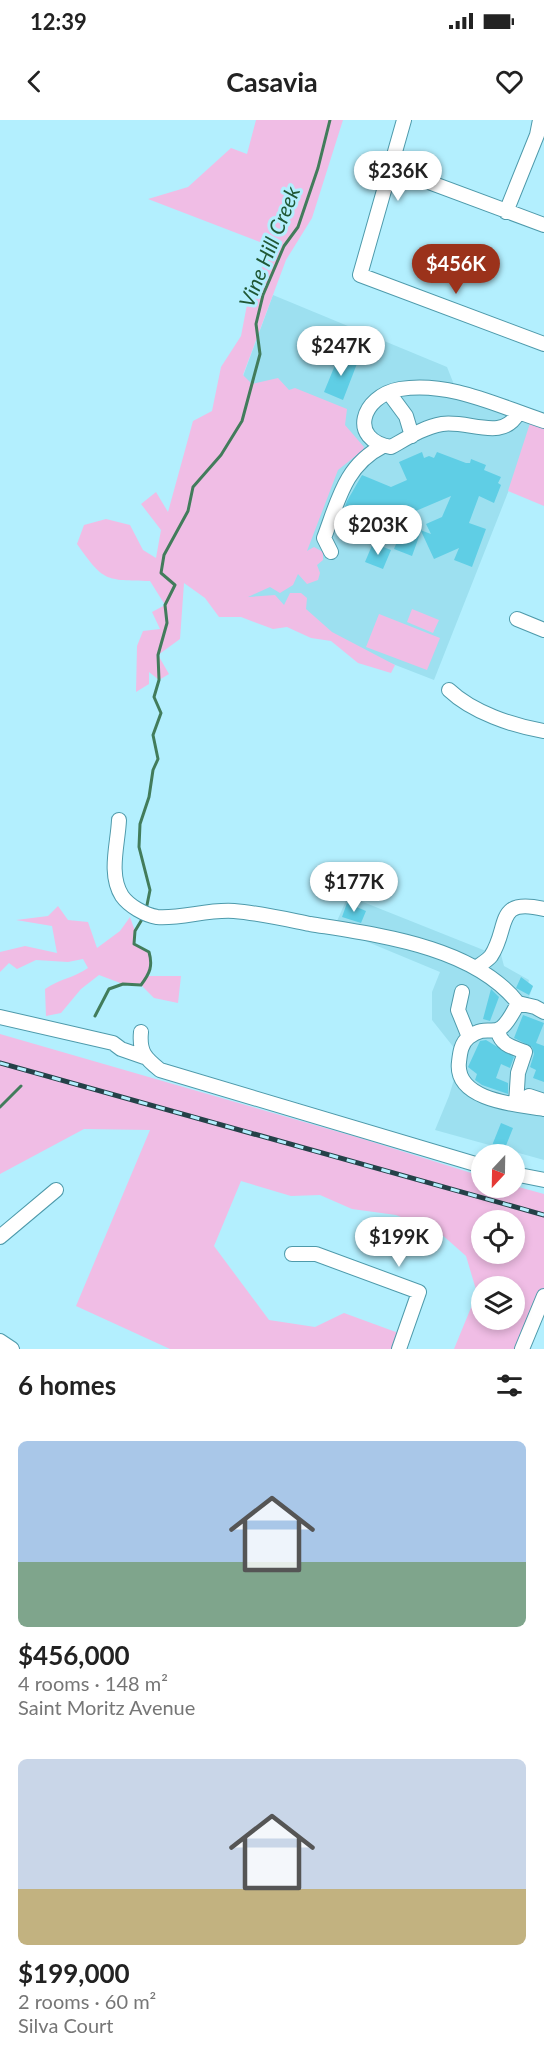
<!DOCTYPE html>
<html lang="en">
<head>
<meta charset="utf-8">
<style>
  :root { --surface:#fff; --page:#f6f6f6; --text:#222; --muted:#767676; --accent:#9b321b }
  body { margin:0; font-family:Lato,sans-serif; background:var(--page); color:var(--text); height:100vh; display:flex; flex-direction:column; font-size:22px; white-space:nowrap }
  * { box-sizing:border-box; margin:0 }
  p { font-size:20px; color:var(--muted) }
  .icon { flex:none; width:33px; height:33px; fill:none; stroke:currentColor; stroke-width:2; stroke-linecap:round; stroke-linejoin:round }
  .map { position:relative; height:1229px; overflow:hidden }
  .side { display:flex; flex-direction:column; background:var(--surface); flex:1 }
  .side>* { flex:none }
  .needle { width:39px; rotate:202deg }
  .fabs { position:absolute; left:471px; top:1024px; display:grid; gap:12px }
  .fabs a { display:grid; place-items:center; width:54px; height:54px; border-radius:50%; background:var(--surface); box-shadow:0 3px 9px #0003; font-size:30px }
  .price { position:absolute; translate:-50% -51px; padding:0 14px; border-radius:21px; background:#fff; color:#222; font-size:20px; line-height:39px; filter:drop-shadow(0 2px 3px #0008) }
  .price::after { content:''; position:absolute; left:50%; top:36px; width:18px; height:14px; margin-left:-9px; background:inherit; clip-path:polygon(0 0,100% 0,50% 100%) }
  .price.active { background:var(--accent); color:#fff }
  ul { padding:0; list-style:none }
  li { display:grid; align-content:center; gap:12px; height:318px; padding:0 18px }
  li span { display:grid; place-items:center; height:186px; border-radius:9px; color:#555 }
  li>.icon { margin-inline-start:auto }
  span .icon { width:108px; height:108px; fill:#fffc; stroke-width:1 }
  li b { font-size:26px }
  h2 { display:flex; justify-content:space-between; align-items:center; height:72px; padding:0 18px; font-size:26px }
  .status { display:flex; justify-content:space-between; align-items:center; height:42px; padding:0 30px; background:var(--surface); direction:ltr }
  .status svg { height:16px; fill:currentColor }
  header { display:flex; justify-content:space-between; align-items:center; height:78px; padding:0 18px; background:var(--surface); font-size:27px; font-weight:700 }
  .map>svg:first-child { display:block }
  .built { fill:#9de0f0 }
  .green { fill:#f0bde5; fill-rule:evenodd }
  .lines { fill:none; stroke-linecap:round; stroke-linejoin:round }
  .stream { stroke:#427c5b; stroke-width:3 }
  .building { fill:#5fcee5 }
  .minor-casing { stroke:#4e9aab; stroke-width:16 }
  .minor { stroke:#fff; stroke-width:14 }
  .rail-casing { stroke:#254148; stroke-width:5 }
  .rail { stroke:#b3effe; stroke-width:3; stroke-dasharray:9; stroke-linecap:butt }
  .labels { text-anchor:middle; stroke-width:6; stroke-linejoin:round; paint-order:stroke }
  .water-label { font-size:21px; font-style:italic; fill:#205836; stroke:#b3effe }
</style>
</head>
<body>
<div class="status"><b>12:39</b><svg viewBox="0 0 49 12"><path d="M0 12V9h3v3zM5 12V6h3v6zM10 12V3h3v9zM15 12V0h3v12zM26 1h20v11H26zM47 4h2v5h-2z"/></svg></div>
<header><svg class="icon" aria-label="back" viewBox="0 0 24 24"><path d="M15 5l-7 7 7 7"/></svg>Casavia<svg class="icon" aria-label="heart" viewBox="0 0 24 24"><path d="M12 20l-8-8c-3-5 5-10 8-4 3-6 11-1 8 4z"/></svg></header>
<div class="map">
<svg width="544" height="1229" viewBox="0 0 544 1229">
  <rect width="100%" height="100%" fill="#b3effe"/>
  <path class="built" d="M273 175 447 247 457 272 532 297 518 347 434 560 169 457Z
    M348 776 486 831 492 825 499 827 504 846 529 860 528 864 533 866 528 880 544 887V1040L435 1010 449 976 458 946 455 929 432 900V872L440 852 334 808Z"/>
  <path class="green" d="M256 0H343L312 98 286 140 243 255 252 264 278 258 289 270 295 268 347 289 345 305 364 327 363 330 338 350 307 431 314 427 323 432V440L317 445 320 453 318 460 307 464 298 454 293 465 280 473 270 467 248 477 275 475 284 485 290 473H301L307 478 306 489 332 512 395 545 391 553 358 543 331 521 311 518 287 507 273 509 241 497H219L205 478 184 463 180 519 158 535 169 554 159 560 149 552V564L136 572 137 526 143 511 160 509 152 492 165 485 150 461C105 460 104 462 77 424L84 405 106 399 130 405 143 430 156 438 161 410 141 384 156 372 168 392 193 301 212 291 221 247 241 216 250 169 273 127 148 79 188 67 231 28 247 34Z
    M324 209 332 210 337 218 351 213 360 231 358 235 345 233 339 222 323 226 318 224 315 215Z
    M532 297 544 301V386L508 371Z
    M412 489 439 500 433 513 407 502Z
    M379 494 440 518 427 550 366 527Z
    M58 786 68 800 88 802 97 828 120 811 130 797 135 811 134 823 149 832 152 844 148 856H181L178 883 154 878 141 865 123 864 99 855 81 869 61 893 46 896 45 869C59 859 74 858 88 848L83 839 68 842 36 840 17 849 9 843 0 852V832L25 826 57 833 52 806 16 800 48 796Z
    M0 914 360 1018 481 1056 482 1068H514L515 1066 544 1074V1176L522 1229H454L477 1173 466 1136 440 1113 396 1095 352 1089 320 1075 291 1076 241 1061 214 1126 269 1200 315 1207 344 1193 404 1215 399 1229H170L76 1186 150 1010 84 1009 0 1054ZM482 1101H514V1134H482ZM482 1167H514V1200H482Z"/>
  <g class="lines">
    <path class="stream" d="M146 790 150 770 139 727 140 704 149 677 153 650 158 639 153 615 161 593 154 577 159 560 158 535 167 503 165 485 175 465 161 453 164 435 188 391 193 367 221 335 242 301 260 234 256 204 263 175 284 126 298 107 318 48 330 0
      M95 896 109 869 123 864 141 865C150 853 153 846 149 832L134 824 135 811 144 796
      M0 987 21 966"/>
  </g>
  <path class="building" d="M340 233 358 241 343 280 324 272Z
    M422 332 424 338 429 336 434 338 437 332 466 343H470L471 339 486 345 484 350 501 357 498 363 501 365 494 383 479 376 469 403 486 409 472 447 454 440 459 428 434 439 421 411 412 436 394 429 404 404 431 414 426 404 442 397 451 376 404 396 388 390 376 422 338 406 347 381 362 355 391 367 407 360 399 342Z
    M373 423 391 430 383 449 365 442Z
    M347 783 366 791 361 803 342 797Z
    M521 857 533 866 529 875 516 868Z
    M491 869 499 877 490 901 483 899Z
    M523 895 544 903 536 923 544 926V962L533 958 536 950 530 947 534 934 532 927 514 918Z
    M486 920 514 937 510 948 501 944 496 958 508 963V974L482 965 475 960 477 954 468 947 480 921Z
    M501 1003 513 1008 503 1033 491 1028Z"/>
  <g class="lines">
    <g class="minor-casing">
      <path id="minor" d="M404 0 360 155 544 224
        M391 48 544 105
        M506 92 537 15 540 0
        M389 273 406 296 412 316
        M518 293C503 322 469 300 442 304 424 307 407 318 391 327 348 320 361 276 400 269 450 261 498 286 544 301
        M331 432 324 418C338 381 345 345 383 326
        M517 499 544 510
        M449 570C472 592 513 606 544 611
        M119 700C118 724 108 754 122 776 129 786 145 795 157 797 181 799 208 789 234 791 259 793 285 799 310 804 378 815 473 826 518 883L535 887 544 892
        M476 848C481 844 488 840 491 836 510 807 494 777 544 789
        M462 872 458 890 469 917
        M518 883C495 929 494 899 469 917 461 923 460 933 459 942 454 981 519 985 544 989
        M0 897 113 923 121 929 144 937
        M141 912C139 932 145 938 160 950L482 1046
        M498 912C502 926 513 927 525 932L518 953 516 984
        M516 984 529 976 544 981
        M514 1054 544 1060
        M0 1117 56 1070
        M292 1134H316L419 1172 399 1229
        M0 1221 12 1229
        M522 1229 544 1176"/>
    </g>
    <use href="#minor" class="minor"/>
    <g class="rail-casing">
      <path id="rail" d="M0 943 544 1095"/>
    </g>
    <use href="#rail" class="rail"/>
  </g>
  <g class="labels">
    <g class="water-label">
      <text transform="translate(270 127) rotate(-68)" y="7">Vine Hill Creek</text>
    </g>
  </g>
</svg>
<div class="fabs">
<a><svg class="needle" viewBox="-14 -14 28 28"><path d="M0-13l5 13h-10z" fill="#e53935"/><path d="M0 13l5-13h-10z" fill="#767676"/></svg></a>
<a><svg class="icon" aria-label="locate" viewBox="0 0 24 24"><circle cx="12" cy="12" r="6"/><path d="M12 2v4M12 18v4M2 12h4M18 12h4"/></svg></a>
<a><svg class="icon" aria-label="layers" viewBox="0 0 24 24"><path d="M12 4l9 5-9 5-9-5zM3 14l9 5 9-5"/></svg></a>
</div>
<b class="price" style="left:398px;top:82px">$236K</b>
<b class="price active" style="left:456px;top:175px">$456K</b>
<b class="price" style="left:341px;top:257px">$247K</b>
<b class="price" style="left:378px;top:436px">$203K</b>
<b class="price" style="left:354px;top:793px">$177K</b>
<b class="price" style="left:399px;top:1148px">$199K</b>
</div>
<section class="side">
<h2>6 homes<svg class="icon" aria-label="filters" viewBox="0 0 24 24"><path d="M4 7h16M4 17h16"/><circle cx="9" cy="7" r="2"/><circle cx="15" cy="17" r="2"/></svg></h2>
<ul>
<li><span style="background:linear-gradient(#a9c7e8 65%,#7fa58c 0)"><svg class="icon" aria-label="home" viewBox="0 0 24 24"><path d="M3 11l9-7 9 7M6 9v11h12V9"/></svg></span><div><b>$456,000</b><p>4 rooms · 148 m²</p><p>Saint Moritz Avenue</p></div></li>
<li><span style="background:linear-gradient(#c9d6e8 70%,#c2b280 0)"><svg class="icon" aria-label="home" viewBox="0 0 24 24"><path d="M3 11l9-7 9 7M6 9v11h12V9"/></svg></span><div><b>$199,000</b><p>2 rooms · 60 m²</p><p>Silva Court</p></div></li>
</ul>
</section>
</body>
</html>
